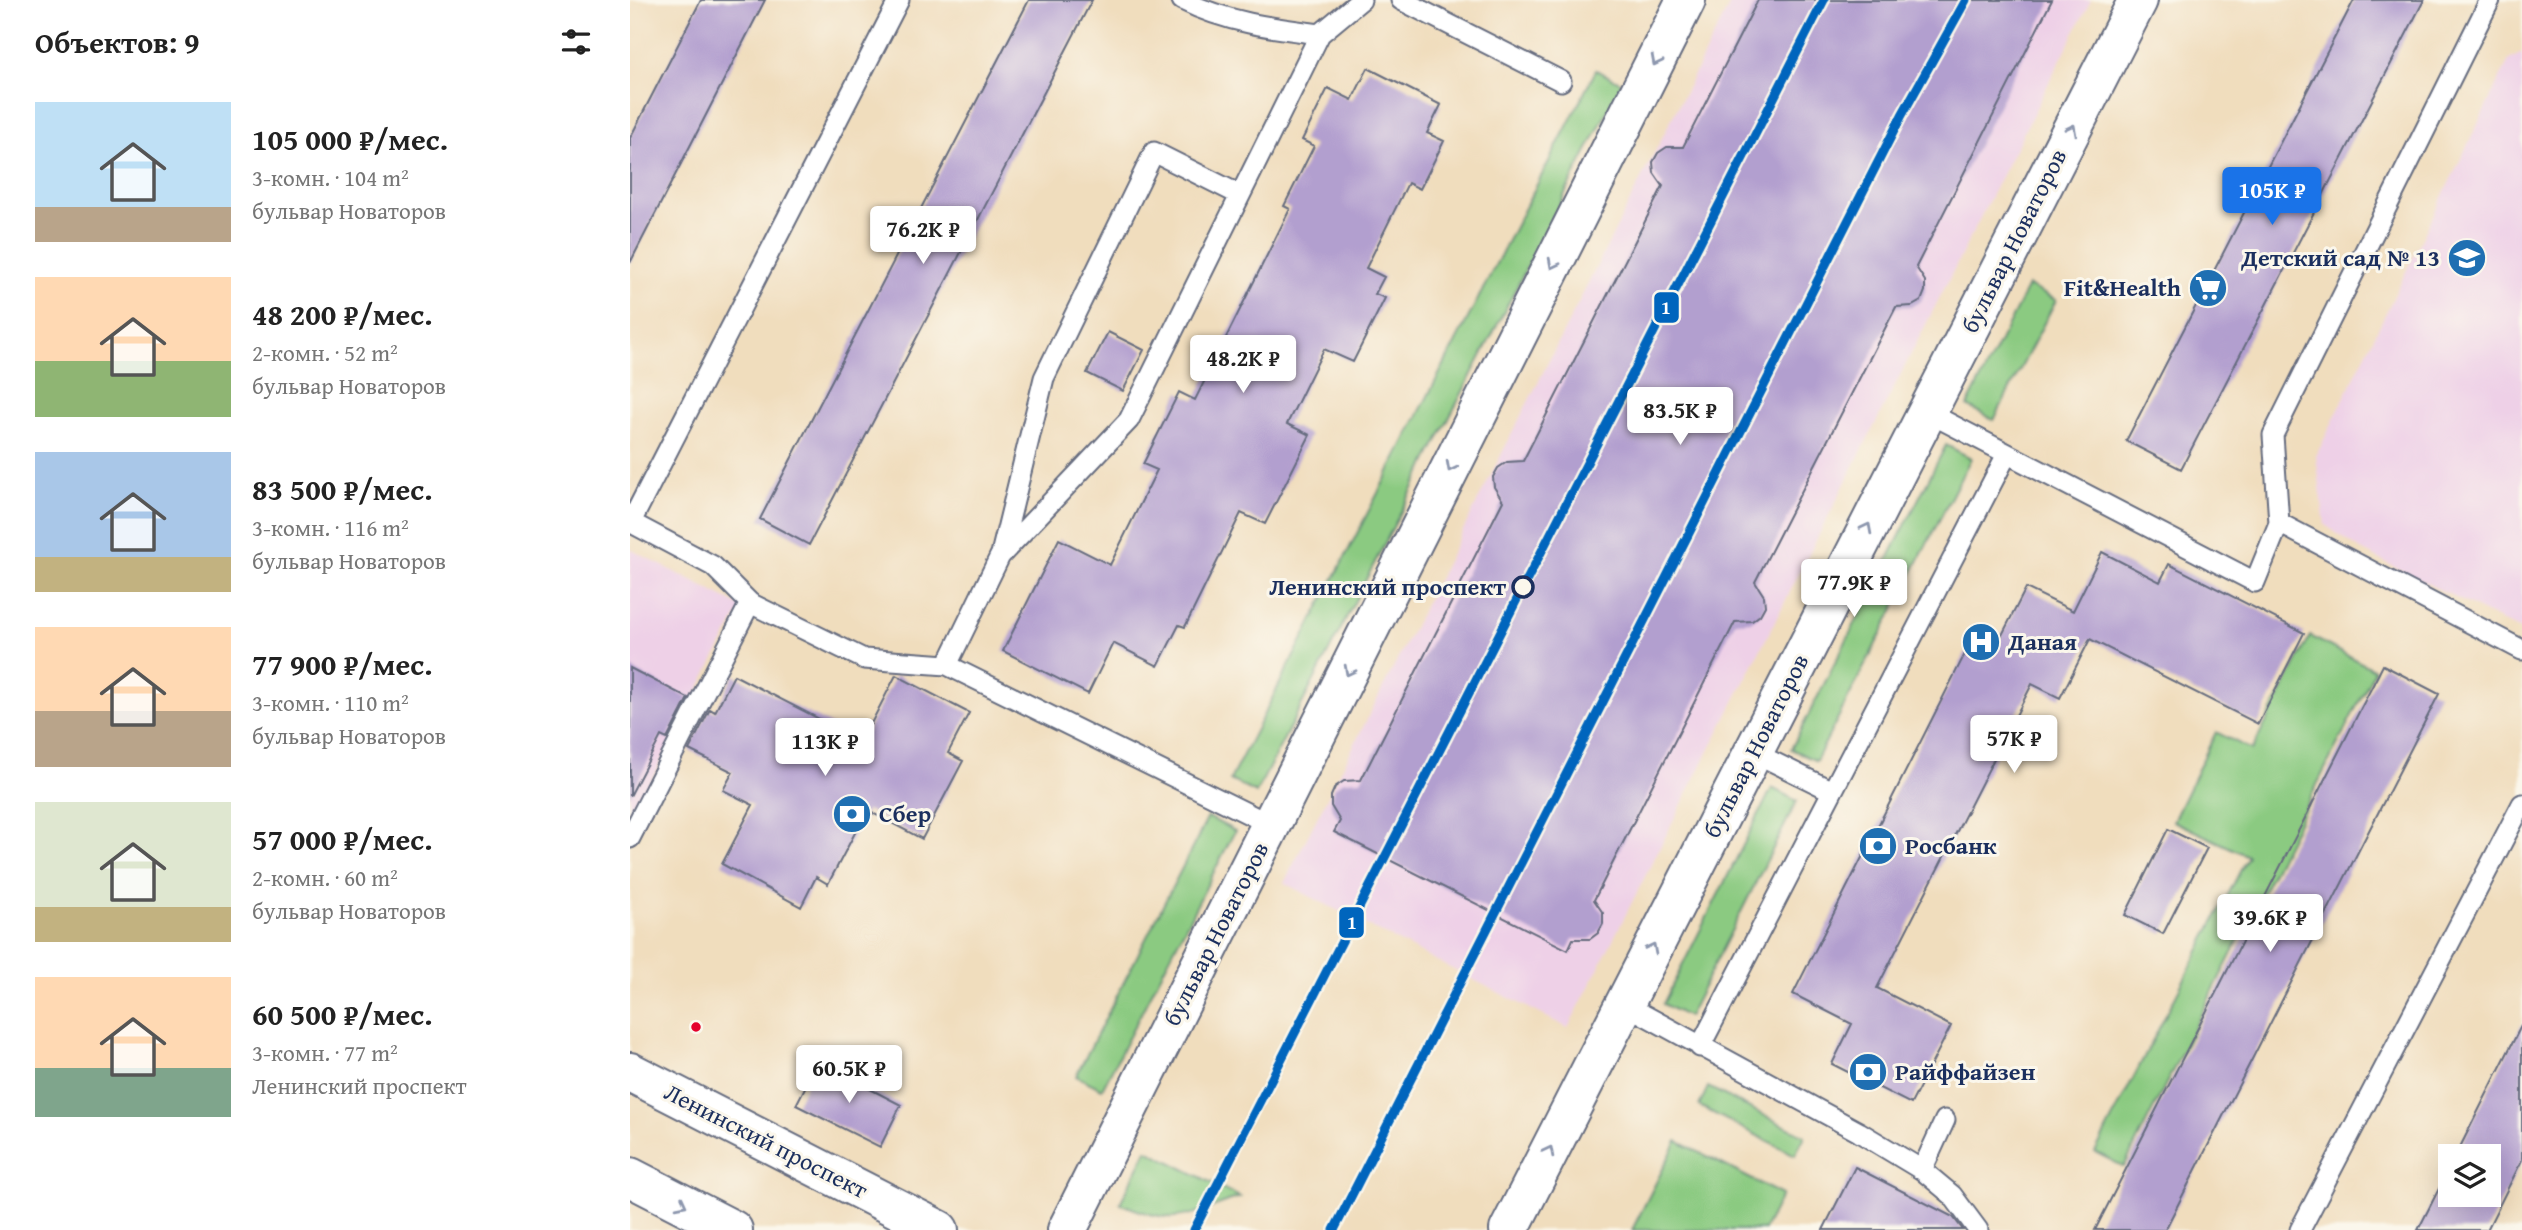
<!DOCTYPE html>
<html lang="ru">
<head>
<meta charset="utf-8">
<style>
  :root { --surface:#fff; --page:#f6f6f6; --text:#222; --muted:#767676; --accent:#1a73e8 }
  body { margin:0; font-family:"Gentium Book Plus",serif; background:var(--page); color:var(--text); height:100vh; display:flex; flex-direction:column; font-size:26px; white-space:nowrap }
  * { box-sizing:border-box; margin:0 }
  p { font-size:23px; color:var(--muted) }
  .icon { flex:none; width:38px; height:38px; fill:none; stroke:currentColor; stroke-width:2; stroke-linecap:round; stroke-linejoin:round }
  .map { position:relative; flex:1; overflow:hidden }
  .drawer { display:flex; flex-direction:column; background:var(--surface); width:630px }
  .drawer>* { flex:none }
  .buttons { position:absolute; left:1808px; top:1144px; display:grid; gap:14px }
  .buttons a { display:grid; place-items:center; width:63px; height:63px; border-radius:0px; background:var(--surface); box-shadow:0 7px 28px #0002; font-size:35px }
  .price { position:absolute; translate:-50% -60px; padding:0 16px; border-radius:7px; background:#fff; color:#222; font-size:23px; line-height:46px; filter:drop-shadow(0 2px 4px #0008) }
  .price::after { content:''; position:absolute; left:50%; top:42px; width:21px; height:16px; margin-left:-10px; background:inherit; clip-path:polygon(0 0,100% 0,50% 100%) }
  .price.on { background:var(--accent); color:#fff }
  ul { padding:0; list-style:none }
  li { display:flex; align-items:center; gap:21px; height:175px; padding:0 35px }
  li span { display:grid; place-items:center; flex:none; width:196px; height:140px; border-radius:0px; color:#555 }
  li>.icon { margin-inline-start:auto }
  span .icon { width:84px; height:84px; fill:#fffc; stroke-width:1 }
  li b { font-size:30px }
  h2 { display:flex; justify-content:space-between; align-items:center; height:84px; padding:0 35px; font-size:30px }
  main { display:flex; flex:1; min-height:0 }
  .map>svg:first-child { display:block }
  .built { fill:#eed0e7 }
  .green { fill:#8bca81; stroke:#537c70; stroke-width:2 }
  .building { fill:#b29fcf }
  .lines { fill:none; stroke-linecap:round; stroke-linejoin:round }
  .lane-casing { stroke:#666c7f; stroke-width:23 }
  .secondary-casing { stroke:#666c7f; stroke-width:42 }
  .primary-casing { stroke:#666c7f; stroke-width:42 }
  .lane { stroke:#fff; stroke-width:19 }
  .secondary { stroke:#fff; stroke-width:38 }
  .primary { stroke:#fff; stroke-width:38 }
  .metro-1-casing { stroke:#fbf7ec; stroke-width:14 }
  .metro-1 { stroke:#0065bd; stroke-width:9 }
  .oneway { stroke:#8d97ae }
  .stop-dot { fill:#fbf7ec; stroke:#1b2f5e; stroke-width:3.5 }
  .bus-dot { fill:#e4002b; stroke:#fbf7ec; stroke-width:2.5 }
  .labels { text-anchor:middle; stroke-width:6; stroke-linejoin:round; paint-order:stroke }
  .street-label { font-size:24px; fill:#1b2f5e; stroke:#fbf7ec }
  .poi-label { font-size:24px; font-weight:bold; fill:#1b2f5e; stroke:#fbf7ec; text-anchor:start }
  .stop-label { font-size:24px; font-weight:bold; fill:#1b2f5e; stroke:#fbf7ec; text-anchor:end }
  .line-badge { stroke:#fbf7ec; stroke-width:2.5 }
  .badge-label { font-size:19px; text-anchor:middle; font-weight:bold; fill:#fff }
</style>
</head>
<body>
<main>
<section class="drawer">
<h2>Объектов: 9<svg class="icon" aria-label="filters" viewBox="0 0 24 24"><path d="M4 7h16M4 17h16"/><circle cx="9" cy="7" r="2"/><circle cx="15" cy="17" r="2"/></svg></h2>
<ul>
<li><span style="background:linear-gradient(#bfe0f5 75%,#b9a48a 0)"><svg class="icon" aria-label="home" viewBox="0 0 24 24"><path d="M3 11l9-7 9 7M6 9v11h12V9"/></svg></span><div><b>105 000 ₽/мес.</b><p>3-комн. · 104 m²</p><p>бульвар Новаторов</p></div></li>
<li><span style="background:linear-gradient(#ffd9b3 60%,#8fb573 0)"><svg class="icon" aria-label="home" viewBox="0 0 24 24"><path d="M3 11l9-7 9 7M6 9v11h12V9"/></svg></span><div><b>48 200 ₽/мес.</b><p>2-комн. · 52 m²</p><p>бульвар Новаторов</p></div></li>
<li><span style="background:linear-gradient(#a9c7e8 75%,#c2b280 0)"><svg class="icon" aria-label="home" viewBox="0 0 24 24"><path d="M3 11l9-7 9 7M6 9v11h12V9"/></svg></span><div><b>83 500 ₽/мес.</b><p>3-комн. · 116 m²</p><p>бульвар Новаторов</p></div></li>
<li><span style="background:linear-gradient(#ffd9b3 60%,#b9a48a 0)"><svg class="icon" aria-label="home" viewBox="0 0 24 24"><path d="M3 11l9-7 9 7M6 9v11h12V9"/></svg></span><div><b>77 900 ₽/мес.</b><p>3-комн. · 110 m²</p><p>бульвар Новаторов</p></div></li>
<li><span style="background:linear-gradient(#dfe7d0 75%,#c2b280 0)"><svg class="icon" aria-label="home" viewBox="0 0 24 24"><path d="M3 11l9-7 9 7M6 9v11h12V9"/></svg></span><div><b>57 000 ₽/мес.</b><p>2-комн. · 60 m²</p><p>бульвар Новаторов</p></div></li>
<li><span style="background:linear-gradient(#ffd9b3 65%,#7fa58c 0)"><svg class="icon" aria-label="home" viewBox="0 0 24 24"><path d="M3 11l9-7 9 7M6 9v11h12V9"/></svg></span><div><b>60 500 ₽/мес.</b><p>3-комн. · 77 m²</p><p>Ленинский проспект</p></div></li>
</ul>
</section>
<div class="map">
<svg width="1892" height="1230" viewBox="0 0 1892 1230">
  <rect width="100%" height="100%" fill="#fbf7ec"/>
  <filter id="ink" filterUnits="userSpaceOnUse"><feTurbulence type="fractalNoise" baseFrequency=".0143" numOctaves="2"/><feDisplacementMap in="SourceGraphic" scale="14" xChannelSelector="R" yChannelSelector="G"/><feConvolveMatrix kernelMatrix="1 2 1 2 8 2 1 2 1" color-interpolation-filters="sRGB"/></filter>
  <filter id="wash" filterUnits="userSpaceOnUse"><feTurbulence type="fractalNoise" baseFrequency=".00686" numOctaves="4" result="noise"/><feDisplacementMap in="SourceGraphic" scale="28" xChannelSelector="R" yChannelSelector="G"/><feGaussianBlur stdDeviation="1.57" result="paint"/><feColorMatrix in="noise" values="0 0 0 0 0 0 0 0 0 0 0 0 0 0 0 0 0 1.4 0 .05"/><feComposite in="paint" operator="in"/></filter>
  <g filter="url(#wash)">
    <rect width="100%" height="100%" fill="#f0ddbd"/>
    <path class="built" d="M1102 0H1461L938 1028 654 883Z
      M1892 53V631L1731 550 1695 525 1686 456 1879 60Z
      M0 549 112 607 0 820Z"/>
    <path class="green" d="M966 70 992 83 626 793 600 780Z
      M1398 286 1426 300 1364 420 1337 406Z
      M1316 445 1341 458 1186 761 1161 749Z
      M1680 636 1745 670 1494 1167 1465 1152 1618 856 1543 821 1586 732 1622 750Z
      M1142 788 1167 801 1058 1017 1033 1004Z
      M578 817 605 831 472 1089 446 1076Z
      M1078 1087 1175 1136 1165 1155 1069 1106Z
      M1047 1141 1152 1195 1134 1230H1002Z
      M517 1150 610 1197C555 1216 546 1228 490 1203Z"/>
    <g id="blocks">
      <path class="building" d="M71 0H135L0 263V138Z
        M399 0H462L179 545 130 519Z
        M1128 0H1422L1286 267 1295 281V291L1291 301 1282 306 1266 307 1125 582 1134 596 1135 606 1130 615 1122 621 1105 622 964 900 973 913V924L968 933 960 939H943L938 950 704 832 710 821 701 806V796L705 787 714 781 731 780 873 501 864 487 863 477 868 468 877 462 893 461 1033 186 1024 173 1023 162 1028 153 1037 147H1053Z
        M1724 0H1794L1551 469 1496 441Z
        M738 68 811 105 797 133 814 141 790 189 778 183 736 268 754 277 745 294 755 298 723 362 694 349 657 424 680 435 635 524 611 513 555 627 549 625 528 666 483 643 458 694 373 651 429 539 480 565 527 470 513 464 549 392 565 400 660 209 654 206 684 146 672 140 698 88 722 100Z
        M478 332 514 350 493 391 457 373Z
        M1472 552 1530 582 1539 564 1674 633 1628 724 1460 639 1430 698 1402 684 1247 988 1321 1026 1281 1104 1202 1064 1222 1024 1163 994 1346 632 1368 643 1396 588 1443 611Z
        M1753 665 1809 694 1670 965 1535 1230H1465Z
        M0 668 58 698 37 739 31 736 0 796Z
        M104 675 232 741 266 675 339 713 318 753 333 761 292 839 237 810 198 884 186 877 171 907 92 864 123 805 93 790 103 772 59 750 80 709 85 712Z
        M1538 829 1577 848 1533 934 1495 915Z
        M1892 1024V1160L1857 1230H1788L1820 1167V1195H1858V1157H1825Z
        M188 1062 271 1105 250 1147 166 1105Z
        M1225 1167 1323 1217 1333 1230H1193Z"/>
    </g>
  </g>
  <g filter="url(#ink)">
    <use href="#blocks" fill-opacity="0" stroke="#666c7f" stroke-width="2"/>
    <g class="lines">
      <g class="lane-casing">
        <path id="lane" d="M552 0C595 22 642 28 690 34L731 0
          M771 0 931 81
          M1297 412 1625 582 1649 523 1643 435 1860 0
          M0 522 83 566 120 603 234 659 317 665 641 825
          M1 522 269 0
          M1649 523 1892 650
          M371 554 414 378 524 152 610 195
          M317 665 370 556 499 420 690 34
          M1123 752 1202 791
          M0 838 120 603
          M994 1004 1229 1132 1292 1170 1322 1195 1348 1230
          M1070 1047 1377 454
          M1292 1170 1315 1120
          M1670 1230 1892 804"/>
      </g>
      <g class="secondary-casing">
        <path id="secondary" d="M437 1230 1056 0
          M879 1230 1508 0"/>
      </g>
      <g class="primary-casing">
        <path id="primary" d="M0 1072 309 1230
          M0 1177 103 1230"/>
      </g>
      <use href="#lane" class="lane"/>
      <use href="#secondary" class="secondary"/>
      <use href="#primary" class="primary"/>
      <g class="metro-1-casing">
        <path id="metro-1" d="M564 1230 1194 0
          M704 1230 1272 115 1336 0"/>
      </g>
      <use href="#metro-1" class="metro-1"/>
    </g>
    <defs><path id="oneway-chevron" d="M-2-3.5L2.5 0L-2 3.5" fill="none" stroke-width="1.6" stroke-linecap="round" stroke-linejoin="round" transform="scale(1.75)"/></defs>
    <g class="oneway">
      <use href="#oneway-chevron" transform="translate(1026 61) rotate(117)"/>
      <use href="#oneway-chevron" transform="translate(1442 129) rotate(-63)"/>
      <use href="#oneway-chevron" transform="translate(923 264) rotate(117)"/>
      <use href="#oneway-chevron" transform="translate(821 467) rotate(117)"/>
      <use href="#oneway-chevron" transform="translate(1237 528) rotate(-63)"/>
      <use href="#oneway-chevron" transform="translate(719 671) rotate(117)"/>
      <use href="#oneway-chevron" transform="translate(1022 948) rotate(-63)"/>
      <use href="#oneway-chevron" transform="translate(919 1151) rotate(-63)"/>
      <use href="#oneway-chevron" transform="translate(52 1204) rotate(27)"/>
    </g>
  </g>
  <defs>
    <g id="school-disc" transform="scale(2.0125)"><circle r="9.5" fill="#1f6fb2" stroke="#fbf7ec"/><path d="M0-5L7-2L0 1L-7-2ZM-4 1L0 2.5L4 1V4Q0 6-4 4Z" fill="#fff"/></g>
    <g id="supermarket-disc" transform="scale(2.0125)"><circle r="9.5" fill="#1f6fb2" stroke="#fbf7ec"/><path d="M-6-5.5h2.5l.6 2H6L4.5 2H-2.5L-4.4-4H-6ZM-1.5 3.2a1.3 1.3 0 1 0 .1 0ZM3 3.2a1.3 1.3 0 1 0 .1 0Z" fill="#fff"/></g>
    <g id="hospital-disc" transform="scale(2.0125)"><circle r="9.5" fill="#1f6fb2" stroke="#fbf7ec"/><path d="M-5-5h3v3.5h4V-5h3V5h-3V1.5h-4V5h-3Z" fill="#fff"/></g>
    <g id="bank-disc" transform="scale(2.0125)"><circle r="9.5" fill="#1f6fb2" stroke="#fbf7ec"/><path d="M-6-4H6V4H-6ZM0-2.3a2.3 2.3 0 1 0 0 4.6a2.3 2.3 0 1 0 0-4.6Z" fill="#fff"/></g>
  </defs>
  <g fill-rule="evenodd">
    <use href="#school-disc" x="1837" y="258"/>
    <use href="#supermarket-disc" x="1578" y="288"/>
    <use href="#hospital-disc" x="1351" y="642"/>
    <use href="#bank-disc" x="222" y="814"/>
    <use href="#bank-disc" x="1248" y="846"/>
    <use href="#bank-disc" x="1238" y="1072"/>
  </g>
  <circle class="stop-dot" cx="893" cy="587" r="10"/>
  <circle class="bus-dot" cx="66" cy="1027" r="6"/>
  <g class="labels">
    <g class="street-label">
      <text transform="translate(1384 241) rotate(-63)" y="8">бульвар Новаторов</text>
      <text transform="translate(1126 746) rotate(-63)" y="8">бульвар Новаторов</text>
      <text transform="translate(586 934) rotate(-63)" y="8">бульвар Новаторов</text>
      <text transform="translate(136 1141) rotate(27)" y="8">Ленинский проспект</text>
    </g>
    <g class="poi-label">
      <text x="1810" y="266" text-anchor="end">Детский сад № 13</text>
      <text x="1551" y="296" text-anchor="end">Fit&amp;Health</text>
      <text x="1378" y="650">Даная</text>
      <text x="249" y="822">Сбер</text>
      <text x="1275" y="854">Росбанк</text>
      <text x="1265" y="1080">Райффайзен</text>
    </g>
    <g class="stop-label">
      <text x="876" y="595">Ленинский проспект</text>
    </g>
  </g>
  <g class="line-badge">
    <rect x="1023" y="291" width="27" height="33" rx="7" fill="#0065bd"/>
    <rect x="708" y="906" width="27" height="33" rx="7" fill="#0065bd"/>
  </g>
  <g class="badge-label">
    <text x="1036" y="314">1</text>
    <text x="722" y="929">1</text>
  </g>
</svg>
<div class="buttons">
<a><svg class="icon" aria-label="layers" viewBox="0 0 24 24"><path d="M12 4l9 5-9 5-9-5zM3 14l9 5 9-5"/></svg></a>
</div>
<b class="price on" style="left:1642px;top:227px">105K ₽</b>
<b class="price" style="left:293px;top:266px">76.2K ₽</b>
<b class="price" style="left:613px;top:395px">48.2K ₽</b>
<b class="price" style="left:1050px;top:447px">83.5K ₽</b>
<b class="price" style="left:1224px;top:619px">77.9K ₽</b>
<b class="price" style="left:1384px;top:775px">57K ₽</b>
<b class="price" style="left:195px;top:778px">113K ₽</b>
<b class="price" style="left:1640px;top:954px">39.6K ₽</b>
<b class="price" style="left:219px;top:1105px">60.5K ₽</b>
</div>
</main>
</body>
</html>
